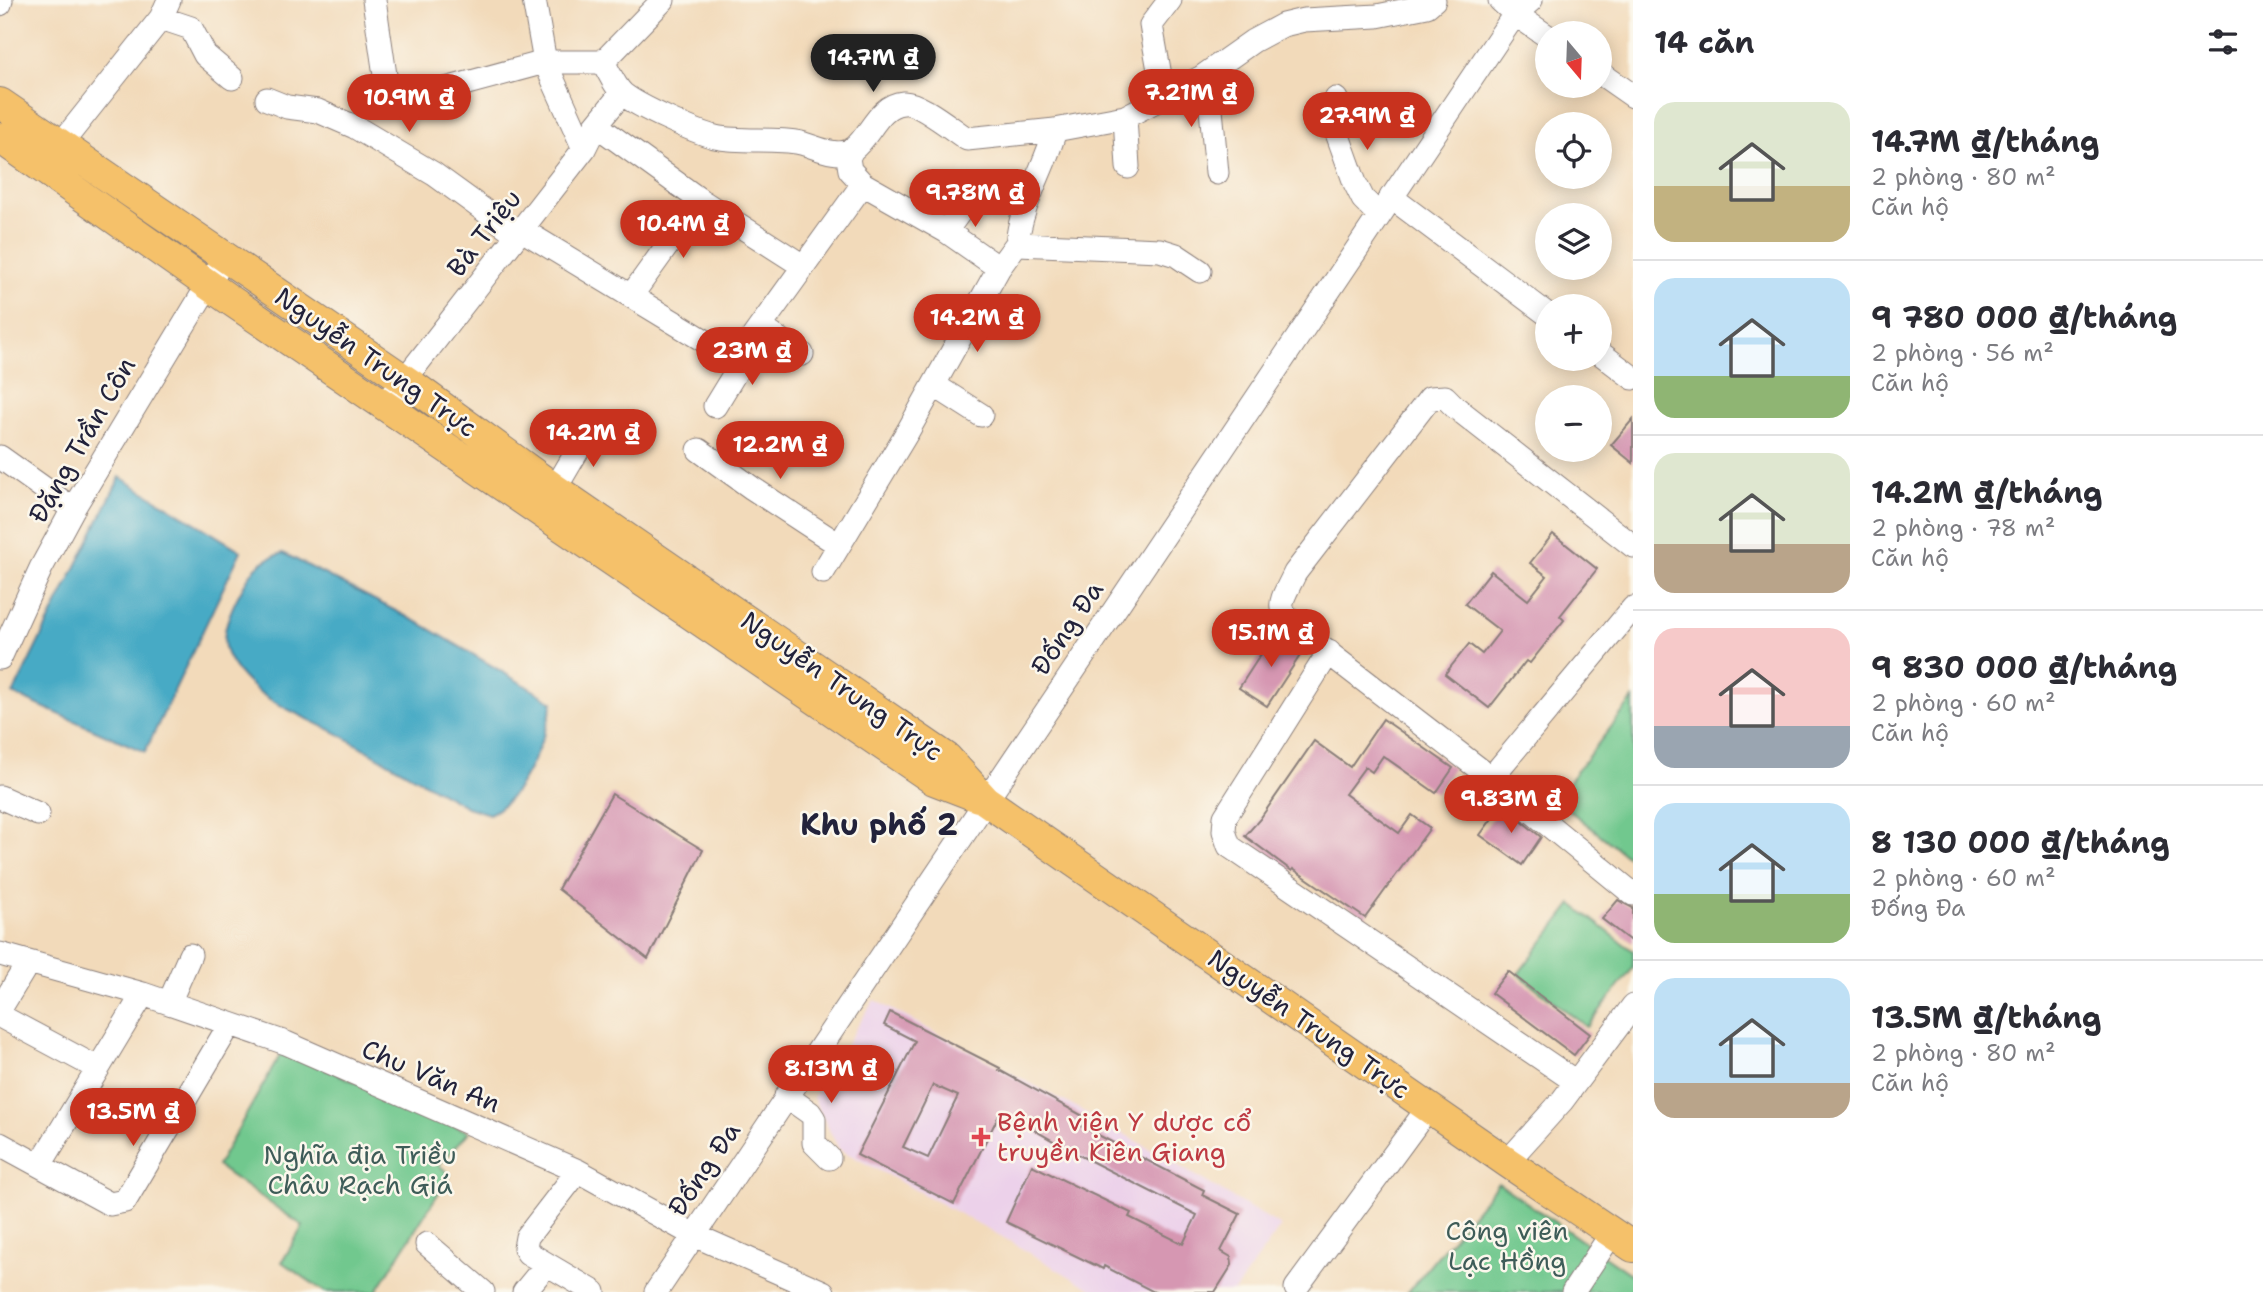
<!DOCTYPE html>
<html lang="vi">
<head>
<meta charset="utf-8">
<style>
  :root { --surface:#fff; --page:#f7f7f7; --text:#2b2b33; --muted:#7c7c81; --line:#e1e1e2; --accent:#c8321e }
  body { margin:0; font-family:"Shantell Sans",sans-serif; background:var(--page); color:var(--text); height:100vh; display:flex; flex-direction:column; font-size:26px; white-space:nowrap }
  * { box-sizing:border-box; margin:0 }
  p { font-size:23px; color:var(--muted) }
  .icon { flex:none; width:38px; height:38px; fill:none; stroke:currentColor; stroke-width:2; stroke-linecap:round; stroke-linejoin:round }
  .map { position:relative; flex:1; overflow:hidden }
  .details { display:flex; flex-direction:column; background:var(--surface); width:630px }
  .details>* { flex:none }
  .needle { width:46px; rotate:161deg }
  .buttons { position:absolute; left:1535px; top:21px; display:grid; gap:14px }
  .buttons a { display:grid; place-items:center; width:77px; height:77px; border-radius:50%; background:var(--surface); box-shadow:0 4px 18px #0003; font-size:35px }
  .price { position:absolute; translate:-50% -60px; padding:0 16px; border-radius:24px; background:var(--accent); color:#fff; font-size:23px; line-height:46px; filter:drop-shadow(0 2px 4px #0008) }
  .price::after { content:''; position:absolute; left:50%; top:42px; width:21px; height:16px; margin-left:-10px; background:inherit; clip-path:polygon(0 0,100% 0,50% 100%) }
  .price.on { background:#222; color:#fff }
  ul { padding:0; list-style:none }
  li { display:flex; align-items:center; gap:21px; height:175px; padding:0 21px }
  li+li { border-top:2px solid var(--line) }
  li span { display:grid; place-items:center; flex:none; width:196px; height:140px; border-radius:21px; color:#555 }
  li>.icon { margin-inline-start:auto }
  span .icon { width:84px; height:84px; fill:#fffc; stroke-width:1 }
  li b { font-size:30px }
  h2 { display:flex; justify-content:space-between; align-items:center; height:84px; padding:0 21px; font-size:30px }
  main { display:flex; flex:1; min-height:0 }
  .map>svg:first-child { display:block }
  .built { fill:#ecd1ea }
  .green { fill:#71c88e; stroke:#4a7564; stroke-width:2 }
  .water { fill:#46aac5; stroke:#346680; stroke-width:2 }
  .building { fill:#d697b2; fill-rule:evenodd }
  .lines { fill:none; stroke-linecap:round; stroke-linejoin:round }
  .minor-casing { stroke:#8a7e7a; stroke-width:25 }
  .major-casing { stroke:#8a7e7a; stroke-width:32 }
  .minor { stroke:#fff; stroke-width:23 }
  .major { stroke:#f5c16b; stroke-width:30 }
  .health-dot { fill:#e0444e; stroke:#fbf7ec; stroke-width:2.5 }
  .labels { text-anchor:middle; stroke-width:5; stroke-linejoin:round; paint-order:stroke }
  .street-label { font-size:26px; fill:#22223b; stroke:#fbf7ec }
  .health-label { font-size:26px; fill:#be3a42; stroke:#fbf7ec; text-anchor:start }
  .park-label { font-size:26px; fill:#3e5c58; stroke:#fbf7ec }
  .quarter-label { font-size:30px; font-weight:bold; fill:#22223b; stroke:#fbf7ec }
</style>
</head>
<body>
<main>
<div class="map">
<svg width="1633" height="1292" viewBox="0 0 1633 1292">
  <rect width="100%" height="100%" fill="#fbf7ec"/>
  <filter id="ink" filterUnits="userSpaceOnUse"><feTurbulence type="fractalNoise" baseFrequency=".0143" numOctaves="2"/><feDisplacementMap in="SourceGraphic" scale="14" xChannelSelector="R" yChannelSelector="G"/><feConvolveMatrix kernelMatrix="1 2 1 2 8 2 1 2 1" color-interpolation-filters="sRGB"/></filter>
  <filter id="wash" filterUnits="userSpaceOnUse"><feTurbulence type="fractalNoise" baseFrequency=".00686" numOctaves="4" result="noise"/><feDisplacementMap in="SourceGraphic" scale="28" xChannelSelector="R" yChannelSelector="G"/><feGaussianBlur stdDeviation="1.57" result="paint"/><feColorMatrix in="noise" values="0 0 0 0 0 0 0 0 0 0 0 0 0 0 0 0 0 1.4 0 .05"/><feComposite in="paint" operator="in"/></filter>
  <g filter="url(#wash)">
    <rect width="100%" height="100%" fill="#f2daba"/>
    <path class="built" d="M874 1000 1109 1125 1281 1226 1234 1292H1096L999 1235 839 1149 813 1098Z"/>
    <path class="green" d="M1633 699V861L1555 799Z
      M1572 904 1633 951V968L1587 1027 1518 974Z
      M283 1050 469 1132 439 1165 450 1175 376 1292H325L282 1262 303 1226 217 1166Z
      M1498 1183 1633 1276V1292H1408Z"/>
    <path class="water" d="M120 477 241 551 145 752 13 694Z
      M283 553 423 625 553 702C545 737 523 799 489 814L467 807C425 783 383 759 340 735 302 714 250 700 228 656 219 639 228 617 236 600 249 575 255 561 283 553Z"/>
    <g id="blocks">
      <path class="building" d="M1633 419V463L1611 445Z
        M1553 534 1597 569 1560 616 1564 620 1530 663 1526 661 1489 708 1445 674 1469 644 1482 654 1500 631 1465 604 1491 571 1528 600 1547 576 1530 563Z
        M1276 631 1303 651 1267 706 1239 688Z
        M1383 719 1453 768 1436 793 1383 756 1372 772 1365 767 1345 794 1399 833 1412 815 1430 828 1365 918 1293 869 1292 871 1245 836 1260 819 1314 741 1350 767Z
        M612 794 703 850 648 959 558 889Z
        M1502 805 1541 837 1522 865 1480 835Z
        M1618 900 1633 908V943L1602 919Z
        M1508 971 1590 1034 1574 1055 1491 993Z
        M890 1012 1000 1068 999 1070 1083 1116 1079 1125 1204 1190 1202 1195 1240 1214 1221 1251 1231 1257 1232 1265 1215 1292H1154L1104 1266 1103 1269 1006 1222 1032 1165 1131 1213 1129 1217 1183 1244 1197 1215 1071 1151 1001 1111 954 1204 857 1155 915 1041 884 1025ZM933 1085 958 1096 928 1158 903 1147Z"/>
    </g>
  </g>
  <g filter="url(#ink)">
    <use href="#blocks" fill-opacity="0" stroke="#8a7e7a" stroke-width="2"/>
    <g class="lines">
      <g class="minor-casing">
        <path id="minor" d="M374 0 386 82 391 91 399 96 438 91 545 62H603C609 72 615 87 623 94 639 107 695 132 715 137 743 143 773 137 801 143 816 147 838 159 853 149 870 137 878 105 903 103 918 101 953 130 967 139L1055 130 1125 117 1202 77 1253 41 1283 25 1304 20 1377 16 1427 6 1434 0
          M534 0 545 62 584 149
          M1500 0 1515 14 1547 36
          M0 4 1 0
          M161 18 191 28 205 55 232 78
          M603 62 663 0
          M1600 73 1633 96
          M1202 77 1210 99 1217 173
          M1164 98 1151 25 1170 0
          M267 99 287 107 318 111 355 127 434 174 518 235
          M1336 99 1337 133 1355 183 1363 199 1379 215
          M1125 117 1128 167
          M596 125 700 200 803 266
          M61 144 161 18 169 0
          M852 150 848 158 850 170 863 184 946 231 999 268
          M1391 197 1547 314
          M522 230 723 352 740 350 750 341 863 184
          M946 231 967 202
          M1017 245C1020 204 1045 169 1055 130
          M631 296 700 200
          M760 327 802 354
          M1600 353 1633 378
          M934 385 981 415
          M385 405 584 149 596 125 622 93
          M715 406 737 370 740 350
          M699 450 752 488 839 545
          M0 457 73 509
          M555 489 592 426
          M1633 546 1455 407 1445 397 1430 398 1295 573C1280 605 1273 605 1300 631L1491 778 1633 894
          M823 572 908 431 999 268 1015 246 1018 244 1160 250 1176 255 1200 271
          M1329 652 1225 817 1224 831 1229 846 1576 1082
          M0 658 41 568 73 509 216 272
          M1491 778 1633 608
          M0 797 38 814
          M0 954 143 994 286 1043 578 1171 694 1235 823 1292
          M169 1003 190 955
          M0 1009 28 963
          M0 1016 97 1068
          M786 1096 810 1113 814 1119V1143L829 1158
          M0 1144 110 1204 125 1201 230 1024
          M1507 1162 1562 1101 1633 1006
          M40 1165 143 994
          M578 1171 527 1237 525 1248 528 1253 594 1292
          M427 1244 483 1292
          M1296 1288 1428 1108
          M524 1292 547 1264
          M656 1292 1515 14 1531 0
          M1573 1292 1612 1233"/>
      </g>
      <g class="major-casing">
        <path id="major" d="M0 103 415 387 555 489 947 758 985 800 1507 1162 1633 1247
          M0 138 230 300 934 780 978 797"/>
      </g>
      <use href="#minor" class="minor"/>
      <use href="#major" class="major"/>
    </g>
  </g>
  <path class="health-dot" d="M977.5 1126.5h7v7h7v7h-7v7h-7v-7h-7v-7h7z"/>
  <g class="labels">
    <g class="street-label">
      <text transform="translate(484 233) rotate(-52)" y="9">Bà Triệu</text>
      <text transform="translate(376 362) rotate(35)" y="9">Nguyễn Trung Trực</text>
      <text transform="translate(82 440) rotate(-60)" y="9">Đặng Trần Côn</text>
      <text transform="translate(1067 628) rotate(-56)" y="9">Đống Đa</text>
      <text transform="translate(842 686) rotate(35)" y="9">Nguyễn Trung Trực</text>
      <text transform="translate(1309 1024) rotate(35)" y="9">Nguyễn Trung Trực</text>
      <text transform="translate(431 1076) rotate(23)" y="9">Chu Văn An</text>
      <text transform="translate(704 1169) rotate(-56)" y="9">Đống Đa</text>
    </g>
    <g class="health-label">
      <text x="997" y="1131">Bệnh viện Y dược cổ<tspan x="997" dy="30">truyền Kiên Giang</tspan></text>
    </g>
    <g class="park-label">
      <text x="360" y="1164">Nghĩa địa Triều<tspan x="360" dy="30">Châu Rạch Giá</tspan></text>
      <text x="1507" y="1240">Công viên<tspan x="1507" dy="30">Lạc Hồng</tspan></text>
    </g>
    <g class="quarter-label">
      <text x="879" y="835">Khu phố 2</text>
    </g>
  </g>
</svg>
<div class="buttons">
<a><svg class="needle" viewBox="-14 -14 28 28"><path d="M0-13l5 13h-10z" fill="#e53935"/><path d="M0 13l5-13h-10z" fill="#7c7c81"/></svg></a>
<a><svg class="icon" aria-label="locate" viewBox="0 0 24 24"><circle cx="12" cy="12" r="6"/><path d="M12 2v4M12 18v4M2 12h4M18 12h4"/></svg></a>
<a><svg class="icon" aria-label="layers" viewBox="0 0 24 24"><path d="M12 4l9 5-9 5-9-5zM3 14l9 5 9-5"/></svg></a>
<a>+</a>
<a>−</a>
</div>
<b class="price on" style="left:873px;top:94px">14.7M ₫</b>
<b class="price" style="left:1191px;top:129px">7.21M ₫</b>
<b class="price" style="left:409px;top:134px">10.9M ₫</b>
<b class="price" style="left:1367px;top:152px">27.9M ₫</b>
<b class="price" style="left:975px;top:229px">9.78M ₫</b>
<b class="price" style="left:683px;top:260px">10.4M ₫</b>
<b class="price" style="left:977px;top:354px">14.2M ₫</b>
<b class="price" style="left:752px;top:387px">23M ₫</b>
<b class="price" style="left:593px;top:469px">14.2M ₫</b>
<b class="price" style="left:780px;top:481px">12.2M ₫</b>
<b class="price" style="left:1271px;top:669px">15.1M ₫</b>
<b class="price" style="left:1511px;top:835px">9.83M ₫</b>
<b class="price" style="left:831px;top:1105px">8.13M ₫</b>
<b class="price" style="left:133px;top:1148px">13.5M ₫</b>
</div>
<section class="details">
<h2>14 căn<svg class="icon" aria-label="filters" viewBox="0 0 24 24"><path d="M4 7h16M4 17h16"/><circle cx="9" cy="7" r="2"/><circle cx="15" cy="17" r="2"/></svg></h2>
<ul>
<li><span style="background:linear-gradient(#dfe7d0 60%,#c2b280 0)"><svg class="icon" aria-label="home" viewBox="0 0 24 24"><path d="M3 11l9-7 9 7M6 9v11h12V9"/></svg></span><div><b>14.7M ₫/tháng</b><p>2 phòng · 80 m²</p><p>Căn hộ</p></div></li>
<li><span style="background:linear-gradient(#bfe0f5 70%,#8fb573 0)"><svg class="icon" aria-label="home" viewBox="0 0 24 24"><path d="M3 11l9-7 9 7M6 9v11h12V9"/></svg></span><div><b>9 780 000 ₫/tháng</b><p>2 phòng · 56 m²</p><p>Căn hộ</p></div></li>
<li><span style="background:linear-gradient(#dfe7d0 65%,#b9a48a 0)"><svg class="icon" aria-label="home" viewBox="0 0 24 24"><path d="M3 11l9-7 9 7M6 9v11h12V9"/></svg></span><div><b>14.2M ₫/tháng</b><p>2 phòng · 78 m²</p><p>Căn hộ</p></div></li>
<li><span style="background:linear-gradient(#f6c9c9 70%,#9aa5b1 0)"><svg class="icon" aria-label="home" viewBox="0 0 24 24"><path d="M3 11l9-7 9 7M6 9v11h12V9"/></svg></span><div><b>9 830 000 ₫/tháng</b><p>2 phòng · 60 m²</p><p>Căn hộ</p></div></li>
<li><span style="background:linear-gradient(#bfe0f5 65%,#8fb573 0)"><svg class="icon" aria-label="home" viewBox="0 0 24 24"><path d="M3 11l9-7 9 7M6 9v11h12V9"/></svg></span><div><b>8 130 000 ₫/tháng</b><p>2 phòng · 60 m²</p><p>Đống Đa</p></div></li>
<li><span style="background:linear-gradient(#bfe0f5 75%,#b9a48a 0)"><svg class="icon" aria-label="home" viewBox="0 0 24 24"><path d="M3 11l9-7 9 7M6 9v11h12V9"/></svg></span><div><b>13.5M ₫/tháng</b><p>2 phòng · 80 m²</p><p>Căn hộ</p></div></li>
</ul>
</section>
</main>
</body>
</html>
